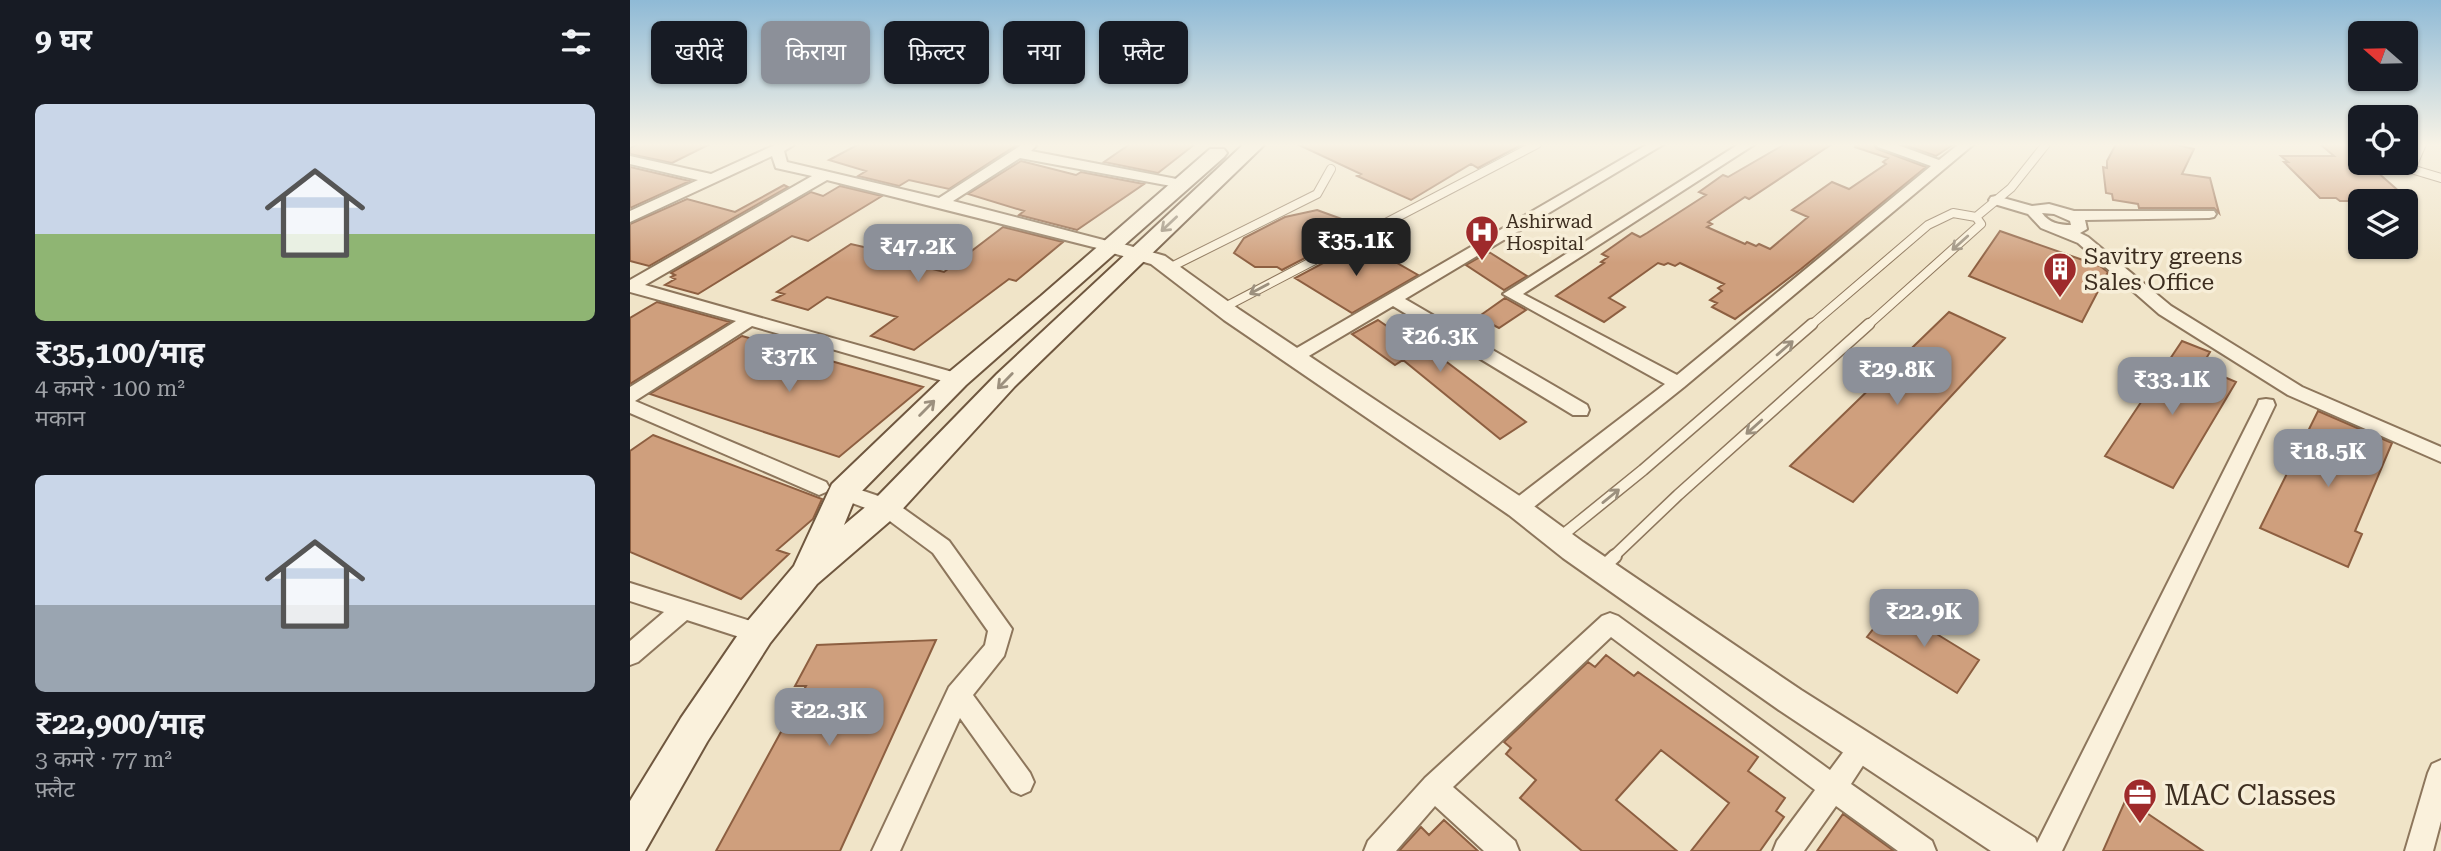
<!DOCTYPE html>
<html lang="hi">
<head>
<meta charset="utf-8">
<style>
  :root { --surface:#171b24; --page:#20242c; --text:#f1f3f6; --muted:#9ea1a6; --accent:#8c9099 }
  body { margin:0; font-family:"Roboto Serif","Noto Sans Devanagari",serif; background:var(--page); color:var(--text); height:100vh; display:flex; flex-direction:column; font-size:26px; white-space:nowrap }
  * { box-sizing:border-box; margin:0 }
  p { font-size:23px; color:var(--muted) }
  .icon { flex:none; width:38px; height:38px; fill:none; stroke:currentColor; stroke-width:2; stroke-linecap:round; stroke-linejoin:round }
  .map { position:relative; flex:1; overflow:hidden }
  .sheet { display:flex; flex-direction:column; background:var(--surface); width:630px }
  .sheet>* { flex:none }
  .guide { position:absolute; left:21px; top:21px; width:665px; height:63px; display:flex; gap:14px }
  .needle { width:46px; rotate:290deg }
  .buttons { position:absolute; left:1718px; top:21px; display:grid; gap:14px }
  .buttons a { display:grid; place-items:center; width:70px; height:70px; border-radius:10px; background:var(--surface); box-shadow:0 2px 5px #0004; font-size:35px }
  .price { position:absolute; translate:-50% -60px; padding:0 16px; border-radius:14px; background:var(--accent); color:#fff; font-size:23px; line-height:46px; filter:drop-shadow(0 2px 4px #0008) }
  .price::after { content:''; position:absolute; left:50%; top:42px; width:21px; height:16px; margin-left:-10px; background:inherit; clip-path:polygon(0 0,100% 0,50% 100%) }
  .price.on { background:#222; color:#fff }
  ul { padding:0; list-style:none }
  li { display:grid; align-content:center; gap:14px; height:371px; padding:0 35px }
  li span { display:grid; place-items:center; height:217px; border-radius:10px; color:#555 }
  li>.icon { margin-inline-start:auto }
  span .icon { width:126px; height:126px; fill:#fffc; stroke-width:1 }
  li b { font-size:30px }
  h2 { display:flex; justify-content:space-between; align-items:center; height:84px; padding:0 35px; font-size:30px }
  .pill { padding:0 24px; border-radius:10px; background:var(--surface); box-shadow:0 2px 5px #0004; font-size:24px; line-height:63px }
  .pill.on { background:var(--accent); color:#fff }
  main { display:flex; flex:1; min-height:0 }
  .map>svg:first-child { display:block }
  .building { fill:#cf9f7d; stroke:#8d5f41; stroke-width:2 }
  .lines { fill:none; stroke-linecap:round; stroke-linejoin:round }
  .service-far2-casing { stroke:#8d765c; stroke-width:10 }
  .service-far1-casing { stroke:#8d765c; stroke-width:13 }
  .service-casing { stroke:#8d765c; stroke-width:16 }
  .minor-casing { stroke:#8d765c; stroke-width:4 }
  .tertiary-casing { stroke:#8d765c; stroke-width:4 }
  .secondary-casing { stroke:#6f573f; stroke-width:4 }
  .service-far2 { stroke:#faf1dc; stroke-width:8 }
  .service-far1 { stroke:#faf1dc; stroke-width:10 }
  .service { stroke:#faf1dc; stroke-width:12 }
  .minor { fill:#faf1dc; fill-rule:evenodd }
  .tertiary { fill:#faf1dc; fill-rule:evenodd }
  .secondary { fill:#faf1dc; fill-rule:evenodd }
  .oneway { stroke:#9c907e }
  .labels { text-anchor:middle; stroke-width:7; stroke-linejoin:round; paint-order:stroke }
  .far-poi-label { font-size:19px; fill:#3d2e20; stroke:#f7eed8; text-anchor:start }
  .poi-label { font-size:23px; fill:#3d2e20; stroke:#f7eed8; text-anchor:start }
  .near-poi-label { font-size:28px; fill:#3d2e20; stroke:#f7eed8; text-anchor:start }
</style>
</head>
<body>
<main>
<section class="sheet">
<h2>9 घर<svg class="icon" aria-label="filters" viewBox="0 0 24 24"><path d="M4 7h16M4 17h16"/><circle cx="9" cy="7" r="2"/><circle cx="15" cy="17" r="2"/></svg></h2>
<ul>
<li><span style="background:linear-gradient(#c9d6e8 60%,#8fb573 0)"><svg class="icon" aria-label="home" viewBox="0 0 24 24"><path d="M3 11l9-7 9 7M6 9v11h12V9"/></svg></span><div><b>₹35,100/माह</b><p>4 कमरे · 100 m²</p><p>मकान</p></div></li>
<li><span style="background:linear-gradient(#c9d6e8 60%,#9aa5b1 0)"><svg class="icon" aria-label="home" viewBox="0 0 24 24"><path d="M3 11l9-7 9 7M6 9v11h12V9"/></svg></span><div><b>₹22,900/माह</b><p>3 कमरे · 77 m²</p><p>फ़्लैट</p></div></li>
</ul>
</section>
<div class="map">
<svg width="1811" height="851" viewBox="0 0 1811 851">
  <rect width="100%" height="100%" fill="#f0e4c8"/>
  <path class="building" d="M8 144H80L42 163 0 154V148Z
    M229 144H388L319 189 279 180 269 186 228 176 236 171 199 160Z
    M500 144H565L528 173 474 162Z
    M667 144H893L848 168 841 164 781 200 727 176 731 174Z
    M1155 144H1202L1119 199 1115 197 1078 222 1082 224 1077 227 1115 244 1117 242 1126 246 1129 244 1140 249 1178 217 1162 210 1202 182 1219 189 1256 164 1253 162 1258 158 1225 147 1226 144H1243L1247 149 1296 167 1171 269 1105 319 1082 307 1087 303 1080 300 1092 291 1088 288 1094 284 1050 263 1045 266 1038 263 1034 265 1028 263 979 298 995 307 974 322 926 296 974 263 971 262 978 257 972 254 1002 233 1010 237 1017 233 1076 195 1069 192 1093 175 1098 177Z
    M1272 144H1324L1306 156Z
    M1486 144H1543L1564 149 1552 174 1580 178 1589 213 1584 208H1509L1508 204 1483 200 1482 194 1476 193 1473 167 1477 168V161Z
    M1690 144H1731V163H1737L1780 201H1710L1706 198H1690L1654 162H1658L1651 156H1704Z
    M391 161 446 175 451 172 514 184 447 230 389 215 394 211 338 194Z
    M0 167 60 181 0 208Z
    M154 185 158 187 19 266 0 261V224L57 199 105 212Z
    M210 186 252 196 178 241 162 236 68 294 35 285 45 279 41 277 45 275 41 273 181 192 193 196Z
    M687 210 712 219 721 234 652 270 647 267H625L604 253 614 238 655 217Z
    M373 227 433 242 386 281 379 279 284 350 241 336 267 317 197 297 178 310 143 300 154 294 147 292 221 244 260 253 255 257 314 272Z
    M1370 231 1470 266 1478 272 1452 322 1339 276Z
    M727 245 732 253 741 248 788 275 722 313 665 278Z
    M859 252 897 276 874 290 836 265Z
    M875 298 896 310 869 328 848 317Z
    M27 302 100 322 0 384V318Z
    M1319 312 1375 338 1223 502 1160 466Z
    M748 320 767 333 785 322 806 335 793 344 896 422 870 439 773 360 765 365 722 334Z
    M112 336 233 370 293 387 209 457 20 394Z
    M1552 341 1580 352 1571 367 1606 382 1543 488 1475 456Z
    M1688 411 1762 443 1725 531 1732 534 1718 567 1630 528Z
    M23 435 192 499 183 519 147 550 159 554 111 599 0 552V451Z
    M1261 606 1349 660 1327 693 1237 637Z
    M306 640 210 851H86L176 686H165L187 645Z
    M976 655 1004 676 1008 672 1128 757 1118 771 1155 798 1146 811 1154 817 1130 851H1061L1099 803 1031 750 986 800 1047 851H952L890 798 906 780 876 754 881 748 874 742 958 662 965 667Z
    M1496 799 1573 851H1473Z
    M1213 814 1264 851H1187Z
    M814 820 848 851H769L791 827 799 835Z"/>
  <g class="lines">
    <g class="service-far2-casing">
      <path id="service-far2" d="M1792 144 1781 169 1811 178
        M1346 217 1381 188 1416 144
        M539 268 687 194 701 169
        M593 308 907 144
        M1180 326 1298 225 1323 213 1346 217 1351 224 1237 326"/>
    </g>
    <g class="service-far1-casing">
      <path id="service-far1" d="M929 538 1013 470 1182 324
        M983 557 1048 495 1239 324"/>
    </g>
    <g class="service-casing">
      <path id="service" d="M972 568 985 556"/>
    </g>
    <g class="minor-casing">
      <path id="minor" d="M147 144H165L154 151 157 162 309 198 393 144H404L406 146 401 151 557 181 559 184 552 188 390 158 323 201 485 243 487 246 479 251 197 180 15 285 333 375 336 379 333 383 327 385 122 326 5 401 196 482 199 487 196 492 189 495 0 413V387L106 321 0 292V280L182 176 146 168 142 156 0 222V211L68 180 0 164V156L81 174Z
        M1018 144H1034L775 299 957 405 959 410 957 415H943L763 306 672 360H660L657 356 660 352Z
        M1109 144H1125L893 294 1047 375 1301 166 1248 147 1246 144H1265L1309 160 1329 144H1344L1054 387 895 514 888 516 881 514 878 508 881 502 1035 384 873 294Z
        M1366 196 1402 206 1419 204 1444 211H1584L1586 214 1584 217 1579 218 1455 220 1457 229 1450 233 1458 237 1541 306 1672 387 1811 447V462L1658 395 1529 314 1448 243 1411 228 1398 214 1361 203 1359 200 1361 197ZM1412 213 1424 214 1440 221 1441 225C1429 225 1419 223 1412 213Z
        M1636 399 1643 400 1645 405 1432 851H1403L1627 405 1629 400Z
        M213 484 263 501 319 541 382 629 374 656 343 695 400 773 404 782 400 791 391 795 382 791 330 718 270 851H242L319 687 355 645 358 631 303 553 249 513 206 497 203 492 206 487Z
        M0 583 136 626 140 633 136 640 128 643 57 620 8 662 0 665V641L34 612 0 601Z
        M980 613 988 616 1200 770 1223 739 1232 735 1241 739 1245 747 1221 784 1302 841 1306 851H1268L1206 806 1174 851H1143L1147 841 1185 790 981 637 823 787 885 841 889 851H854L805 806 766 851H734L738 841 795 778 972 616Z
        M1811 760V821L1803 851H1775L1798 773 1802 764Z"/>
    </g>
    <g class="tertiary-casing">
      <path id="tertiary" d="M479 240 535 256 610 310 897 501 953 542 1171 690 1405 838 1410 851H1361L1149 710 933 558 879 515 594 320 521 264 472 250 469 246 472 242Z"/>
    </g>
    <g class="secondary-casing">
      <path id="secondary" d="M614 144H635L385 386 267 515 187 584 140 643 77 742 15 851H0V801L51 718 116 623 164 566 202 484 318 373 411 296 580 149H594L597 153 594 157 336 385 225 498 214 525 245 499 367 374Z"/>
    </g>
    <use href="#service-far2" class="service-far2"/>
    <use href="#service-far1" class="service-far1"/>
    <use href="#service" class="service"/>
    <use href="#minor" class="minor"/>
    <use href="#tertiary" class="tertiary"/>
    <use href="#secondary" class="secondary"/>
  </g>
  <defs><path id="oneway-shaft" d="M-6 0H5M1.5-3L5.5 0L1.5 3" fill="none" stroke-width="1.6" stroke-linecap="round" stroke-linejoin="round" transform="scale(1.75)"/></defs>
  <g class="oneway">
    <use href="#oneway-shaft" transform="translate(539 224) rotate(137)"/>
    <use href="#oneway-shaft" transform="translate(1330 243) rotate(138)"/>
    <use href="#oneway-shaft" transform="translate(629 289) rotate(152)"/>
    <use href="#oneway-shaft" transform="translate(1155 348) rotate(-41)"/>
    <use href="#oneway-shaft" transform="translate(375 381) rotate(134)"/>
    <use href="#oneway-shaft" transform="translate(297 408) rotate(-45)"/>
    <use href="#oneway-shaft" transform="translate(1124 427) rotate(138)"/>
    <use href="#oneway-shaft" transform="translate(981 496) rotate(-39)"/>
  </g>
  <linearGradient id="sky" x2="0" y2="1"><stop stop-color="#8fbad6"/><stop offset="0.55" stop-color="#f8f3e6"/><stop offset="1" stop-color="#f8f3e6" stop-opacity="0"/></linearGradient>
  <rect width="1811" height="263" fill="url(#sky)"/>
  <defs>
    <g id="hospital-pin" transform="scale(1.75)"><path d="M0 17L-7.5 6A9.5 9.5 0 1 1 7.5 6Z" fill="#9e2a2b" stroke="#f7eed8"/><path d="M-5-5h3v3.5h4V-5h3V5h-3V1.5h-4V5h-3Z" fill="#fff"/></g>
    <g id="building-pin" transform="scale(1.75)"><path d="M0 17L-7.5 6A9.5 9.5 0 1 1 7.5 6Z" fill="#9e2a2b" stroke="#f7eed8"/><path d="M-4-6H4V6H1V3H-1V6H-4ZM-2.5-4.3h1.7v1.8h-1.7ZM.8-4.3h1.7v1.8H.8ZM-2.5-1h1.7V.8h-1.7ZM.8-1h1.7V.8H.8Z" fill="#fff"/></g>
    <g id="office-pin" transform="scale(1.75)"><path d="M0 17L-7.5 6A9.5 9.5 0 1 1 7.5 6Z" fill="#9e2a2b" stroke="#f7eed8"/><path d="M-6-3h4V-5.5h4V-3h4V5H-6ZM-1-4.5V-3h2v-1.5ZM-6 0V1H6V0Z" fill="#fff"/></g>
  </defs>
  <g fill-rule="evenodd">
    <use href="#hospital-pin" x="852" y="232"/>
    <use href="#building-pin" x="1430" y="269"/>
    <use href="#office-pin" x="1510" y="795"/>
  </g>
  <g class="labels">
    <g class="far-poi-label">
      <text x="876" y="228">Ashirwad<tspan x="876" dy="22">Hospital</tspan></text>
    </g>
    <g class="poi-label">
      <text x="1454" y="264">Savitry greens<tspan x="1454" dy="26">Sales Office</tspan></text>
    </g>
    <g class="near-poi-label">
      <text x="1534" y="805">MAC Classes</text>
    </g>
  </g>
</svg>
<div class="buttons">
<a><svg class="needle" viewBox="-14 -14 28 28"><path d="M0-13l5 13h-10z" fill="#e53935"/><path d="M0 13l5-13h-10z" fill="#9ea1a6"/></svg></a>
<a><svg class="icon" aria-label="locate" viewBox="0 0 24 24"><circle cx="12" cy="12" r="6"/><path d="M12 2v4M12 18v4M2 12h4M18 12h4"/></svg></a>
<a><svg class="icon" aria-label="layers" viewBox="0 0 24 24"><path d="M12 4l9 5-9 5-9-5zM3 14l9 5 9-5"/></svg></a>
</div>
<b class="price on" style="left:726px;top:278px">₹35.1K</b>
<b class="price" style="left:288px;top:284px">₹47.2K</b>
<b class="price" style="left:810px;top:374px">₹26.3K</b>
<b class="price" style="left:159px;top:394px">₹37K</b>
<b class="price" style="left:1267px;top:407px">₹29.8K</b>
<b class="price" style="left:1542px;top:417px">₹33.1K</b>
<b class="price" style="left:1698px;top:489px">₹18.5K</b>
<b class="price" style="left:1294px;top:649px">₹22.9K</b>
<b class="price" style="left:199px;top:748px">₹22.3K</b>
<div class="guide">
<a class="pill">खरीदें</a>
<a class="pill on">किराया</a>
<a class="pill">फ़िल्टर</a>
<a class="pill">नया</a>
<a class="pill">फ़्लैट</a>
</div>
</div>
</main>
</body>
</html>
